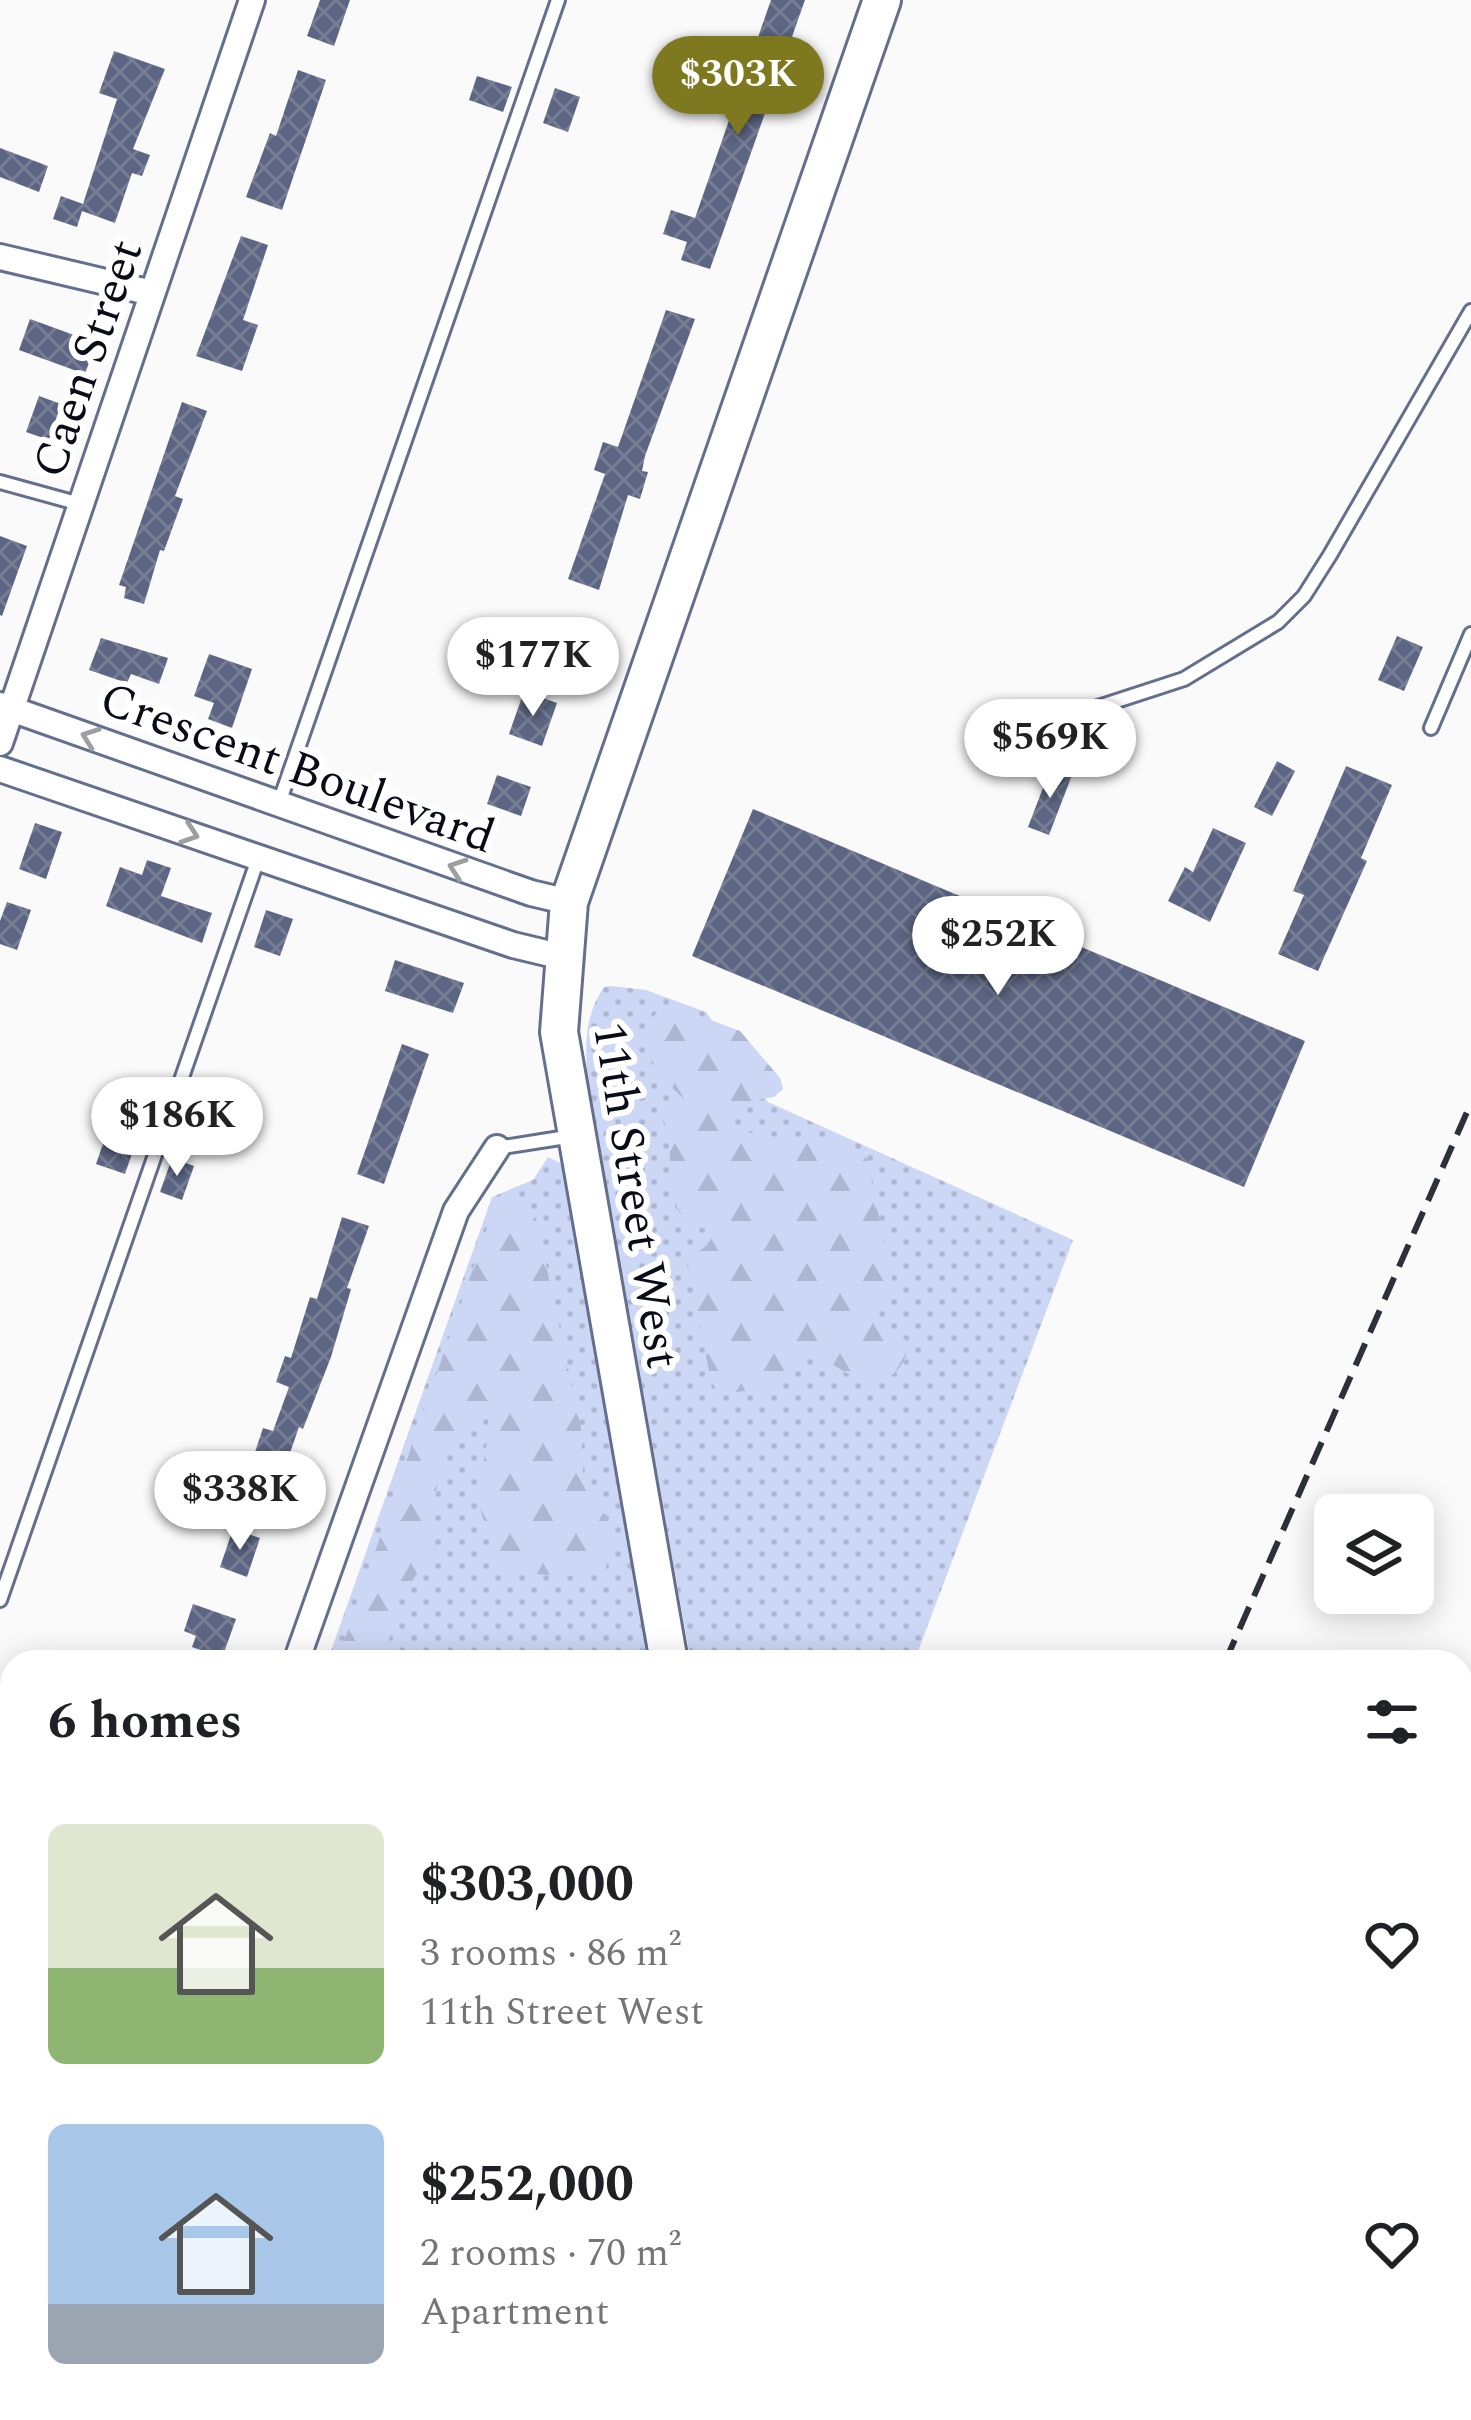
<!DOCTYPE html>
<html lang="en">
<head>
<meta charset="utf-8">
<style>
  :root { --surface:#fff; --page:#f6f6f6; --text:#202124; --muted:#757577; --accent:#7e781e }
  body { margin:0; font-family:Spectral,serif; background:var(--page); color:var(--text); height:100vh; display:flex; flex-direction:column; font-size:45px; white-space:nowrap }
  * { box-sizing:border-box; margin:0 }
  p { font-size:39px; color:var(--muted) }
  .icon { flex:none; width:66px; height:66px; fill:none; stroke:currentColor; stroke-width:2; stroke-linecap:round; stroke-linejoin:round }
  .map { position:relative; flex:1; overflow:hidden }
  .panel { position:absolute; left:0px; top:1650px; width:1473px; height:771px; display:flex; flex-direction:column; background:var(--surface); border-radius:36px 36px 0 0; box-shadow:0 6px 30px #0003 }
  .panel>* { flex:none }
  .fabs { position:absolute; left:1314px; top:1494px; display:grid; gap:24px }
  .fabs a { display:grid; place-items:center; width:120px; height:120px; border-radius:18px; background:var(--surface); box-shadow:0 6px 30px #0003; font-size:60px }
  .price { position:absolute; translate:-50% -102px; padding:0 27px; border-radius:42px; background:#fff; color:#222; font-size:39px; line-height:78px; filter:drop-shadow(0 3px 6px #0008) }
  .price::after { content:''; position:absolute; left:50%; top:72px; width:36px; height:27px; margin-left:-18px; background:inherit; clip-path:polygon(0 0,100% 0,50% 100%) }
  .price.active { background:var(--accent); color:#fff }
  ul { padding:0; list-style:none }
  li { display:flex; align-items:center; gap:36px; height:300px; padding:0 48px }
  li span { display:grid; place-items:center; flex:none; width:336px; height:240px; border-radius:18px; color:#555 }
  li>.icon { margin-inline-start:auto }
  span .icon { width:144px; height:144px; fill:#fffc; stroke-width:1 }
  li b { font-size:51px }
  h2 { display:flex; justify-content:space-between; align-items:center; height:144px; padding:0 48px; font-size:51px }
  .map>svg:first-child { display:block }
  .grass { fill:url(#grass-dots) }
  .forest { fill:url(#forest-firs) }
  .building { fill:url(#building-cross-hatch) }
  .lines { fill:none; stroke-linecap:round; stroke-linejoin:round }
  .service-casing { stroke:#646f8d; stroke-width:18 }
  .minor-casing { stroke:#646f8d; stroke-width:30 }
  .secondary-casing { stroke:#646f8d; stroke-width:42 }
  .service { stroke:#fff; stroke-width:12 }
  .minor { stroke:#fff; stroke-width:24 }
  .secondary { stroke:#fff; stroke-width:36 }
  .rail { stroke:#2c3038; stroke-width:6; stroke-dasharray:24 12; stroke-linecap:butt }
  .oneway { stroke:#9c9ea2 }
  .labels { text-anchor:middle; stroke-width:12; stroke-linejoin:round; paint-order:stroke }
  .street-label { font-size:48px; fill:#080c16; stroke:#fff }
</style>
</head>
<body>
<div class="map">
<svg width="1471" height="2420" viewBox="0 0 1471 2420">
  <defs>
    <pattern id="grass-dots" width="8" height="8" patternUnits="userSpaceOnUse" patternTransform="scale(3)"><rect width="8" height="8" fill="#ccd7f6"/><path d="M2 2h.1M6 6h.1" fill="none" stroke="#aeb7d2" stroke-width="1.8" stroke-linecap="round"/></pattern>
    <pattern id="forest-firs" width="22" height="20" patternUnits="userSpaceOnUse" patternTransform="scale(3)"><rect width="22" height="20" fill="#ccd7f6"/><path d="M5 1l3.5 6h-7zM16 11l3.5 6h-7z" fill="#aeb7d2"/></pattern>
    <pattern id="building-cross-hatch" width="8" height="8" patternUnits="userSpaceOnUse" patternTransform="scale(3)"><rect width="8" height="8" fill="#5c6684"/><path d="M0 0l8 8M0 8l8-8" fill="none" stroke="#777e94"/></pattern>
  </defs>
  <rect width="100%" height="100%" fill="#fafafa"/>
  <path class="grass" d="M612 986 646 990 706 1012 768 1102 1073 1240 914 1662H691L588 1093C586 1054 581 1021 604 987Z
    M548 1157 567 1166 655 1662H327L492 1197 533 1180Z"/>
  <path class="forest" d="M662 1005 674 1006 740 1031 780 1078 783 1089 774 1097 737 1103 731 1113 734 1126C774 1150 821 1121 867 1159L892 1280 875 1324 906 1340C908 1352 906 1359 899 1368 873 1399 843 1368 818 1356L805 1360 780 1387 719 1394 711 1381 688 1265 692 1254C705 1249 710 1244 713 1231 645 1214 684 1160 662 1116L667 1106 688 1102C657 1076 630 1044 662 1005Z
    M516 1196 536 1218 581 1428 583 1474 590 1493 612 1525 606 1569 588 1577 499 1572 477 1498 488 1437V1408C443 1433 427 1501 436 1548L396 1603 385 1662H337L494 1208Z"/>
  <path class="building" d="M320 0H350L334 46 307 36Z
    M771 0H805L710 269 681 260 687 242 663 234 671 210 695 218Z
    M114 51 165 69 133 149 150 155 142 176 132 173 115 223 82 211 77 227 53 219 61 196 83 204 117 99 99 93Z
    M298 70 326 80 282 210 246 197 270 133 276 136Z
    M477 76 512 87 503 112 469 100Z
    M555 88 580 97 568 132 543 123Z
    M0 148 48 166 39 192 0 177Z
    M241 236 268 245 243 320 258 325 242 371 196 356Z
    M666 310 695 319 645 456 642 471 648 472 640 499 628 495 599 590 568 579 605 474 594 470 603 442 618 447Z
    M30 319 96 343 85 374 19 350Z
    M39 396 61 404 49 440 26 432Z
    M182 402 207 411 175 496 183 499 164 551 160 550 144 604 124 598 126 587 119 585Z
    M0 536 27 546 2 616 0 615Z
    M553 617 585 627 572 667 540 656Z
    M1397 636 1423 647 1404 691 1378 680Z
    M101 638 168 658 159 684 131 674 127 683 89 670Z
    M209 654 252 669 232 728 208 719 214 703 194 696Z
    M524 691 557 703 542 746 509 734Z
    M1277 761 1295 771 1272 816 1254 807Z
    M1346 766 1392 785 1361 858 1367 861 1318 971 1278 954 1304 895 1293 891Z
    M1051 767 1072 775 1049 835 1028 827Z
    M497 775 531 787 521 816 487 804Z
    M753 809 1305 1041 1244 1187 692 956Z
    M35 823 62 832 46 879 19 869Z
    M1213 828 1246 843 1210 922 1168 901 1185 867 1193 872Z
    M147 860 171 868 161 896 212 913 202 943 106 906 120 867 142 875Z
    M7 902 31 910 17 950 0 944V921Z
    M266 910 293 919 280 956 254 947Z
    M395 960 464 983 453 1013 385 991Z
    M402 1044 429 1054 384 1184 357 1174Z
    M200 1085 228 1094 217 1126 189 1117Z
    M106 1135 135 1145 125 1174 96 1164Z
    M172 1158 194 1166 182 1200 160 1192Z
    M342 1217 369 1226 347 1288 351 1289 331 1357 303 1429 299 1427 275 1496 244 1485 263 1428 273 1431 289 1387 276 1382 285 1356 291 1358 310 1297 317 1299Z
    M233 1529 260 1538 247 1577 220 1567Z
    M193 1604 236 1619 222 1658 192 1647 196 1636 184 1631Z"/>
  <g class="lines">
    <g class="service-casing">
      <path id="service" d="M0 482 80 504
        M1431 728 1471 634
        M1003 738 1184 679 1278 622 1304 596 1330 555 1471 311
        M279 803 558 0
        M497 1148 573 1136
        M0 1600 258 859
        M1461 1817 1471 1811
        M1461 1970 1471 1989
        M1461 2116 1471 2120
        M1166 2420 1171 2409"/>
    </g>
    <g class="minor-casing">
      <path id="minor" d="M0 257 152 293
        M0 705 531 893 569 902
        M0 743 252 0
        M0 769 513 945 563 957
        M296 1662 456 1211 497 1148
        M0 2124 12 2128
        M32 2420 36 2409"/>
    </g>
    <g class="secondary-casing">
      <path id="secondary" d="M669 1662 559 1032 569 902 882 0
        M669 2420 674 2409"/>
    </g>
    <use href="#service" class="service"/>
    <use href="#minor" class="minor"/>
    <use href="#secondary" class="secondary"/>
    <path class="rail" d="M1225 1662 1471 1103
      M891 2420 896 2409"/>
  </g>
  <defs><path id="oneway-chevron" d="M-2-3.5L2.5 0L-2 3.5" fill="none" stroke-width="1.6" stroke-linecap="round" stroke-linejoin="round" transform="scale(3)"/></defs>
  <g class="oneway">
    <use href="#oneway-chevron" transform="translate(90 737) rotate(-160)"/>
    <use href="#oneway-chevron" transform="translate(190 834) rotate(19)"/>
    <use href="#oneway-chevron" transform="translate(457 868) rotate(-161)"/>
  </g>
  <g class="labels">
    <g class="street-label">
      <text transform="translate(86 358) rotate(-71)" y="17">Caen Street</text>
      <text transform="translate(298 766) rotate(20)" y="17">Crescent Boulevard</text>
      <text transform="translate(638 1195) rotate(81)" y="17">11th Street West</text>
    </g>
  </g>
</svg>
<div class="fabs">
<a><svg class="icon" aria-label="layers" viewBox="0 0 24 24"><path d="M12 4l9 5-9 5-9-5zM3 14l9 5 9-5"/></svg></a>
</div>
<b class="price active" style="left:738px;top:138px">$303K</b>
<b class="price" style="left:533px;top:719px">$177K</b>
<b class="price" style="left:1050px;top:801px">$569K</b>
<b class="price" style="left:998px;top:998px">$252K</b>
<b class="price" style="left:177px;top:1179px">$186K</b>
<b class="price" style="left:240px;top:1553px">$338K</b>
<section class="panel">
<h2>6 homes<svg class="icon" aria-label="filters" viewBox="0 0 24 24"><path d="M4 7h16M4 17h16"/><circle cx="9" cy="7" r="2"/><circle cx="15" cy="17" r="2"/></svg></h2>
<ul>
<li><span style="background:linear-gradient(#dfe7d0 60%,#8fb573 0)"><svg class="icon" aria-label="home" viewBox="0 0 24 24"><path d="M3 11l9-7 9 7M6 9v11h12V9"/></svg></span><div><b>$303,000</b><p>3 rooms · 86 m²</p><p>11th Street West</p></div><svg class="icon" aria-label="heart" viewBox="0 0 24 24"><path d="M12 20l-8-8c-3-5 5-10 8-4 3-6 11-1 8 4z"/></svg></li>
<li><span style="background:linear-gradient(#a9c7e8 75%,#9aa5b1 0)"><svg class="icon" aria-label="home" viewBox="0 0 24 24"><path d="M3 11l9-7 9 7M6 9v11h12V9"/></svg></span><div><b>$252,000</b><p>2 rooms · 70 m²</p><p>Apartment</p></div><svg class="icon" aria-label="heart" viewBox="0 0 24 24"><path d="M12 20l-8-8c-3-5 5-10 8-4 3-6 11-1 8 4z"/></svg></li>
</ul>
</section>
</div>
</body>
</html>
